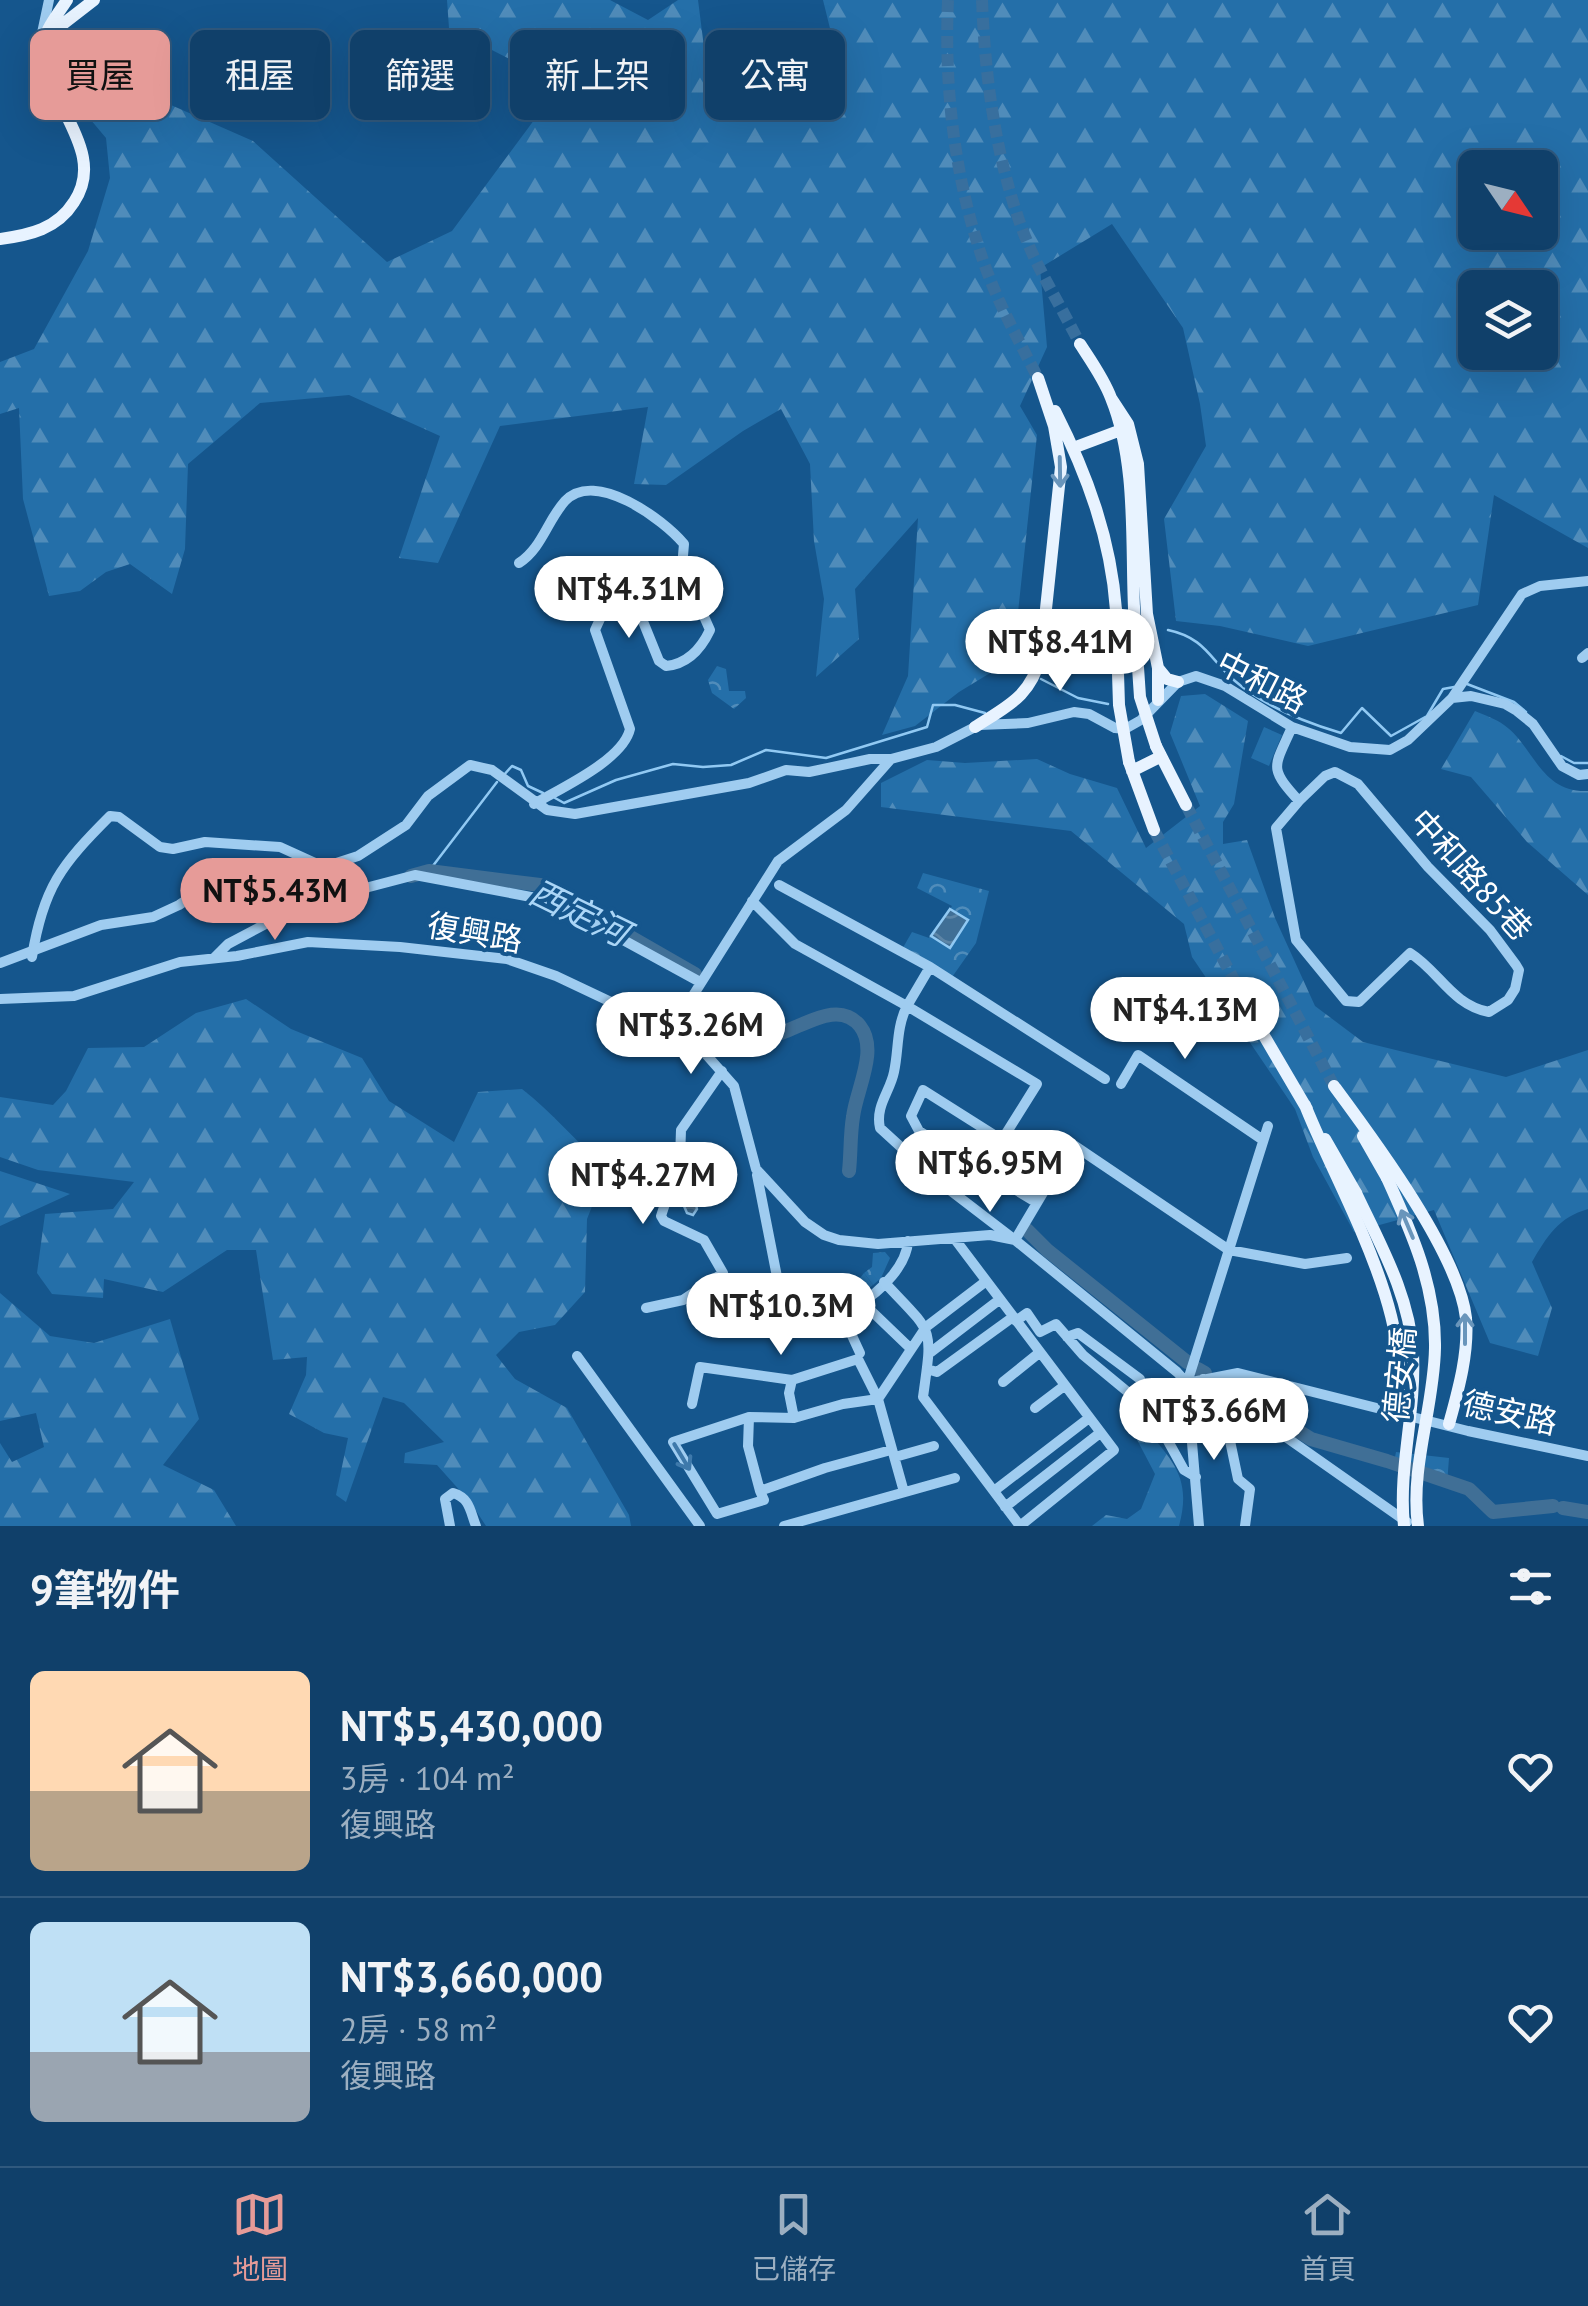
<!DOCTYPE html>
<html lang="zh-TW">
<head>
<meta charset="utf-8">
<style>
  :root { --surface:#10406a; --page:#194770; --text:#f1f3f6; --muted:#9cafc1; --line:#30597e; --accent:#e69b98 }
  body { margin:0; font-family:"PT Sans","Noto Sans TC",sans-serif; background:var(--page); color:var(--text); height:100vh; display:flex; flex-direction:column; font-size:38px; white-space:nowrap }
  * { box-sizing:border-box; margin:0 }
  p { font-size:32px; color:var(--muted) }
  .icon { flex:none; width:55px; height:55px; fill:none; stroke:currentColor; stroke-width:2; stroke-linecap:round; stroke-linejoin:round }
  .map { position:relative; height:1526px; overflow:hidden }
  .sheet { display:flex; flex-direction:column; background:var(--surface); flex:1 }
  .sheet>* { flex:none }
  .banner { position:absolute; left:30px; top:30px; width:1000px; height:90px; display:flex; gap:20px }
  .needle { width:65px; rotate:125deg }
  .buttons { position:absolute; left:1458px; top:150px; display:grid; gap:20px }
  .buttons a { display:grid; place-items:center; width:100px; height:100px; border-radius:15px; background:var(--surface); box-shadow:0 10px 40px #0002,0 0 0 2px var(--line); font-size:50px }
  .price { position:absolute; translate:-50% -85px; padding:0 22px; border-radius:35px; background:#fff; color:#222; font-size:32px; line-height:65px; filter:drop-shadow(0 2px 5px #0008) }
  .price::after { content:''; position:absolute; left:50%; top:60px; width:30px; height:22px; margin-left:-15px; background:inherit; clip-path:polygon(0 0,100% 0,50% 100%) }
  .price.selected { background:var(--accent); color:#111 }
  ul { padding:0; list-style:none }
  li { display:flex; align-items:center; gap:30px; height:250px; padding:0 30px }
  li+li { border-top:2px solid var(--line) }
  li span { display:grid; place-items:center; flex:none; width:280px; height:200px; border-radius:15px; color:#555 }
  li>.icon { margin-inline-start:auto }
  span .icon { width:120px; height:120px; fill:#fffc; stroke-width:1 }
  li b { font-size:42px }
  h2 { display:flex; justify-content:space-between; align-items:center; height:120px; padding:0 30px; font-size:42px }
  .chip { padding:0 35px; border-radius:15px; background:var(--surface); box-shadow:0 10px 40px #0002,0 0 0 2px var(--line); font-size:35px; line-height:90px }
  .chip.selected { background:var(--accent); color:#111 }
  .dock { display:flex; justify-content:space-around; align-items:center; height:140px; border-top:2px solid var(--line); background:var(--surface); font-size:28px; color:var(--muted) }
  .dock a { display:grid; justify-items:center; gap:5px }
  .dock .selected { color:var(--accent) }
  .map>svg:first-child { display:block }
  .forest { fill:url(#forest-firs); fill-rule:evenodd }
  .park { fill:url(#park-crowns) }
  .pitch { fill:#246fa9 }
  .water { fill:url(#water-waves); stroke:#91c9f3; stroke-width:2.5 }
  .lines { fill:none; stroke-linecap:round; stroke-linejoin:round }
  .stream { stroke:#91c9f3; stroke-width:2.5 }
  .river { stroke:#406f96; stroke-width:14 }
  .major-tunnel { stroke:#386f9e; stroke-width:12; stroke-dasharray:12 6; stroke-linecap:butt }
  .minor { stroke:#9fccf0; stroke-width:10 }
  .major { stroke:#e8f3ff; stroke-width:12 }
  .minor-bridge { stroke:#9fccf0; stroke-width:10 }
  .major-bridge { stroke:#e8f3ff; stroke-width:12 }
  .oneway { stroke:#6995bb }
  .oneway2 { stroke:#3e79ab }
  .labels { text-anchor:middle; stroke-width:8; stroke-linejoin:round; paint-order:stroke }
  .street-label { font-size:32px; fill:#fff; stroke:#15568d }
  .water-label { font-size:35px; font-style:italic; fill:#abd6f7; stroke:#15568d }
</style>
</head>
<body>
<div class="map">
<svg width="1588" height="1526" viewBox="0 0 1588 1526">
  <defs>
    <pattern id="forest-firs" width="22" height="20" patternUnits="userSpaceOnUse" patternTransform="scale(2.5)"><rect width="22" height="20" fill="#246fa9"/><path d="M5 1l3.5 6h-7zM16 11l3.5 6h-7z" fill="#508cba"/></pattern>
    <pattern id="park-crowns" width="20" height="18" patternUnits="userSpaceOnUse" patternTransform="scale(2.5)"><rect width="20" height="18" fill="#246fa9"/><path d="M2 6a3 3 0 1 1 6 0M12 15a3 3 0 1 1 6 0" fill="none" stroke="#508cba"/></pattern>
    <pattern id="water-waves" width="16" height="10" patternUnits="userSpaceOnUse" patternTransform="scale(2.5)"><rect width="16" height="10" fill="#406f96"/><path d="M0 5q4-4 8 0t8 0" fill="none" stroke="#5d85a6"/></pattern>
  </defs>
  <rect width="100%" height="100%" fill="#15568d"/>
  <path class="forest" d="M447 0H610L648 20 678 0H698L706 63 744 114 842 77 823 0H1588V548L1494 495 1478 605 1308 646 1220 626 1176 621 1164 519 1206 446 1200 404 1183 328 1112 224 1040 268 1047 347 1020 406 1037 435 1013 659 959 692 915 726 882 735 908 676 918 518 855 589 859 639 816 677 824 599 814 541 810 464 781 409 743 431 666 485 634 484 648 407 500 426 438 563 399 558 440 436 349 395 260 403 188 464 185 549 172 594 130 564 106 572 80 591 49 596 23 499 19 408 0 414V362L34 349 88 251 110 178 106 138 64 88 60 53 84 29 104 50 140 73 155 98 253 141 387 262 452 231 560 85 449 28ZM1475 168H1540V232H1475ZM1475 288H1540V352H1475Z
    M1205 694 1248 721 1234 804 1223 822V844L1247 840 1275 918 1315 1006 1363 1042 1506 1077 1588 1050V1209C1559 1217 1547 1236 1532 1262L1552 1308 1538 1356 1490 1343 1434 1210 1354 1232 1313 1157 1295 1109 1192 957 1184 924 1071 831 881 807V783L927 760 965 763 1037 759 1070 774 1117 788 1146 848 1200 806 1170 733 1181 696Z
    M1475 711C1484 715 1496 719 1504 725 1534 746 1540 793 1588 791V895L1527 842 1471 777 1441 769Z
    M246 999 291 1029 362 1058 389 1101 454 1142 478 1092 522 1089C553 1113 577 1143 607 1169L587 1219 585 1292 555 1325 519 1332 496 1355 515 1379 567 1408 629 1515 631 1526H486L471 1503 437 1465 404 1463 405 1453 444 1442 404 1403 383 1397 346 1502 336 1495 348 1438 324 1433 289 1414 306 1375 307 1357 273 1360 256 1250H227L163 1292 104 1279 103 1298 52 1294 37 1273 45 1214 113 1209 134 1182 38 1170 0 1157V1097L53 1105 66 1091 88 1048 144 1047 196 1013Z
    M0 1171 70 1194 0 1226Z
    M0 1293 50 1336 94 1343 170 1319 199 1419 163 1465 214 1490 236 1526H0V1443L12 1462 44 1447 36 1413 0 1421Z
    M1144 1427C1173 1461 1192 1478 1179 1526H1092L1106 1515 1127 1519 1141 1509 1155 1474 1133 1432Z"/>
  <path class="park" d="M717 666 726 669 729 691H745L746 698 734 709 712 693 708 680Z
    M923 873 989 891 976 943 950 980 901 951 912 932 929 938 952 906 917 888Z
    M885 1252 890 1258 881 1278 873 1285 864 1273 872 1267 873 1253Z
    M1396 1452 1449 1458 1447 1484 1393 1468Z"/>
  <path class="pitch" d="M1264 727 1282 735 1269 766 1251 758Z
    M864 1273 873 1285 843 1309 839 1301 848 1294V1276L859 1279Z"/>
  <path class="water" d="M950 909 968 920 950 948 931 936Z
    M683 1183 692 1188 697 1209 693 1215 687 1213 677 1190Z"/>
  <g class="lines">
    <path class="stream" d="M1168 630C1206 638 1210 660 1235 681 1265 707 1304 722 1341 733L1362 708 1391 736 1427 716 1443 689 1454 687
      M1041 679 1078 698 1108 704
      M1467 684 1514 702 1526 712
      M1561 756 1574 763H1588
      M503 776 512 766 521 770 528 786 543 793
      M555 798 564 803 616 780 673 764 703 767 731 765 766 750 826 758 927 727 933 705H955L985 713
      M429 871 497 782"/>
    <path class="river" d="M411 876 429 871 540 885 695 974
      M748 1015C760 1074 827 984 860 1026 879 1050 856 1090 853 1117 850 1135 851 1153 849 1171
      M1027 1230 1047 1250 1187 1362
      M1198 1369 1205 1373
      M1220 1382 1311 1439 1387 1461 1469 1489 1493 1512 1553 1506
      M1563 1508 1588 1512"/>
    <path class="major-tunnel" d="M948 0C944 90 955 182 985 266 999 305 1019 341 1038 378
      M982 0C985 79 996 160 1024 234 1039 272 1062 308 1080 344
      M1186 805 1334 1086
      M1154 830 1263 1034"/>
    <path class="minor" d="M42 33 49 0
      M519 563C542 548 547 521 565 501 595 469 663 519 684 544L682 567 710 630C701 649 688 664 666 666L659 661 642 619C632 609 613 610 601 617L595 630 630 729C623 760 561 788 534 804
      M1582 658 1588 653
      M1452 698 1522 594 1540 586 1588 581
      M1292 727C1274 768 1268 767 1299 801L1325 776 1335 772 1358 784 1428 867 1490 930 1516 965 1519 970 1515 989 1508 1000 1489 1012C1452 1005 1439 971 1410 953L1359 1002 1346 1001 1296 940 1276 828 1299 801
      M779 885 930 967 1105 1079
      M308 886 350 892 415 875 552 901 700 982
      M752 901 795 944 907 1006C896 1028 899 1049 894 1072 890 1092 875 1106 880 1128L938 1181 1015 1240 1072 1144 1229 1250 1305 1264 1347 1258
      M32 957C43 888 61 865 110 816L119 817 160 847 173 849 205 842 280 847 324 867
      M214 958 228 944 290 911 324 867 358 856 406 825 428 796 470 765 492 770 547 810 575 814 749 783 786 770 809 772 870 759H891
      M930 967 907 1006 1037 1084 1002 1140 923 1090 911 1116 919 1131 1034 1201 1037 1197
      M0 999 74 996 180 962 237 956 308 942 400 947 507 959 556 976 630 1011 703 1051 734 1086 756 1169 805 1222 824 1235 839 1240 878 1244 990 1235 1015 1240 1177 1372 1187 1383 1199 1526
      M670 1032 778 861 846 810 891 759 936 747 979 725 1028 723 1074 712 1089 714 1115 728 1125 729 1141 720 1178 682 1196 676 1225 686 1292 727 1350 747 1390 750 1408 740 1452 698 1471 696 1505 704 1517 711 1533 724 1562 766 1579 775 1588 774
      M1121 1084 1138 1055 1263 1140
      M1002 1140 1004 1150 1049 1176 1046 1182
      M757 1175 780 1292C815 1352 906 1285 908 1241
      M954 1238 1114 1450 1020 1526
      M884 1282C934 1335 933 1325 923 1397L1020 1526
      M862 1302 911 1349
      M646 1308 683 1300 723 1273 704 1240 664 1221 661 1216 680 1159 681 1130 722 1071
      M842 1314 860 1353
      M1016 1321 1027 1313 1040 1332 1056 1324 1083 1355 1152 1412 1184 1470 1196 1477
      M1067 1337 1078 1333 1140 1379
      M931 1352 999 1300
      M577 1356 700 1526
      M927 1369 937 1372 1013 1317
      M1203 1379 1407 1522
      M792 1380 789 1393 794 1418
      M1003 1382 1039 1353
      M1187 1383 1238 1373 1468 1431 1588 1456
      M1187 1383 1268 1126
      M1220 1393 1238 1479 1250 1489 1245 1526
      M878 1399 926 1327 985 1282
      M692 1404 700 1367 792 1380 858 1359 878 1399 904 1492
      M1035 1408 1064 1386
      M749 1417 673 1442 717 1514 764 1500 760 1491 825 1468 891 1450
      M895 1457 934 1446
      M760 1491 748 1446 749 1417 794 1418 843 1404 878 1399
      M994 1491 1089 1418
      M1005 1507 1100 1433
      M450 1526 445 1499 453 1493C470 1498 470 1511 476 1526
      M784 1526 955 1478"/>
    <path class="major" d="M52 38 63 24 94 0
      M0 239C30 235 57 229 74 202 104 157 59 116 48 71 47 64 42 56 42 49 43 32 58 14 67 0
      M1080 344C1091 361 1104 379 1111 398 1137 462 1131 540 1134 608
      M1111 398 1128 424 1138 464 1147 614 1158 668V700
      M1055 411C1087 474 1111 539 1116 610
      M1073 448 1121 430
      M1158 668 1167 679 1178 682
      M975 727C1009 705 1030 697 1041 656L1061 467 1054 426 1038 378
      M1156 746 1186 805
      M1129 762 1154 830
      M1132 771 1160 757
      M1263 1034 1307 1109
      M1334 1086C1374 1140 1459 1254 1466 1318 1469 1353 1458 1391 1449 1424
      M1305 1105C1338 1189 1419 1321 1395 1412
      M1363 1136 1387 1178
      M1325 1139 1356 1193"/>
    <path class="minor-bridge" d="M0 963 101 925 153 917 179 905 225 874 259 871 308 886"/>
    <path class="major-bridge" d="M1134 608 1140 697 1156 746
      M1116 610 1119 705 1129 762
      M1387 1178C1412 1233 1436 1287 1435 1348 1434 1408 1410 1466 1418 1526
      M1356 1193C1380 1244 1410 1296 1413 1354 1416 1412 1398 1468 1404 1526"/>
  </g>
  <defs><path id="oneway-shaft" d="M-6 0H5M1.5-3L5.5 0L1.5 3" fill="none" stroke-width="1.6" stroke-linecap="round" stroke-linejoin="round" transform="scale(2.5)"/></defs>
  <g class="oneway">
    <use href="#oneway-shaft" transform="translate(1060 472) rotate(89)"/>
    <use href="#oneway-shaft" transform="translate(1407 1224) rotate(-113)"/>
    <use href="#oneway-shaft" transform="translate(1465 1329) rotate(-90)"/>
  </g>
  <use class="oneway2" href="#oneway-shaft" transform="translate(682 1457) rotate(59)"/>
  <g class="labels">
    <g class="street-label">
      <text transform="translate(1262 682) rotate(27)" y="11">中和路</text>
      <text transform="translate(1471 875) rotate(48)" y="11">中和路85巷</text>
      <text transform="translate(475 933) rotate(10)" y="11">復興路</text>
      <text transform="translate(1400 1375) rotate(-85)" y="11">德安橋</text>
      <text transform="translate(1510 1413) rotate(13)" y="11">德安路</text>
    </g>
    <g class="water-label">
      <text transform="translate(579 913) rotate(26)" y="12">西定河</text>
    </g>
  </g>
</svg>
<div class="buttons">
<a><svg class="needle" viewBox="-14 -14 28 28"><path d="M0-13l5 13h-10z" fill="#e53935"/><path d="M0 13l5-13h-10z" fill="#9cafc1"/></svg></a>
<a><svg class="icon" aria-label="layers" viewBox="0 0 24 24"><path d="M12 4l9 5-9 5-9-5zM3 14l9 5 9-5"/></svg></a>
</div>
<b class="price" style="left:629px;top:641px">NT$4.31M</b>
<b class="price" style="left:1060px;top:694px">NT$8.41M</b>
<b class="price selected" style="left:275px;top:943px">NT$5.43M</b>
<b class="price" style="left:1185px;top:1062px">NT$4.13M</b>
<b class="price" style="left:691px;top:1077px">NT$3.26M</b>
<b class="price" style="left:990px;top:1215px">NT$6.95M</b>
<b class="price" style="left:643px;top:1227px">NT$4.27M</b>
<b class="price" style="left:781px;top:1358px">NT$10.3M</b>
<b class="price" style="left:1214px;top:1463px">NT$3.66M</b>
<div class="banner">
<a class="chip selected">買屋</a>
<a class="chip">租屋</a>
<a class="chip">篩選</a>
<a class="chip">新上架</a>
<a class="chip">公寓</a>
</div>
</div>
<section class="sheet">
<h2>9筆物件<svg class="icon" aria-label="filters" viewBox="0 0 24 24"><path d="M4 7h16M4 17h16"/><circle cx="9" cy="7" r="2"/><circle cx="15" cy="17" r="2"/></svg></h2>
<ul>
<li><span style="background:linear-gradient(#ffd9b3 60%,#b9a48a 0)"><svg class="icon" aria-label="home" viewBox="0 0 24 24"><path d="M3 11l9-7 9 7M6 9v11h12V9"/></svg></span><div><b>NT$5,430,000</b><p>3房 · 104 m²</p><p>復興路</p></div><svg class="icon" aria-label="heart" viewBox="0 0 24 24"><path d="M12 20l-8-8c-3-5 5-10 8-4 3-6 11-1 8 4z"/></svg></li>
<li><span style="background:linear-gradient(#bfe0f5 65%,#9aa5b1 0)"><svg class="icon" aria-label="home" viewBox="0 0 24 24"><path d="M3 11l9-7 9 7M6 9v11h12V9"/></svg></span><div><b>NT$3,660,000</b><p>2房 · 58 m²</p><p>復興路</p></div><svg class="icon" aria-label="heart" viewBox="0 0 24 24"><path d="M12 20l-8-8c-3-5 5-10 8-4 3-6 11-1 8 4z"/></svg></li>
</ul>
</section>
<nav class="dock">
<a class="selected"><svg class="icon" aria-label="map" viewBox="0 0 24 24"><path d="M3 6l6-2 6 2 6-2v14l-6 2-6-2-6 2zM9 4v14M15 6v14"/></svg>地圖</a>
<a><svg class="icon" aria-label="saved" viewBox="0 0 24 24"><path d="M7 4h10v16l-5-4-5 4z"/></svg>已儲存</a>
<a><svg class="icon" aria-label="home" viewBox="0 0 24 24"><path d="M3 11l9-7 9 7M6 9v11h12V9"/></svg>首頁</a>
</nav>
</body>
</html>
